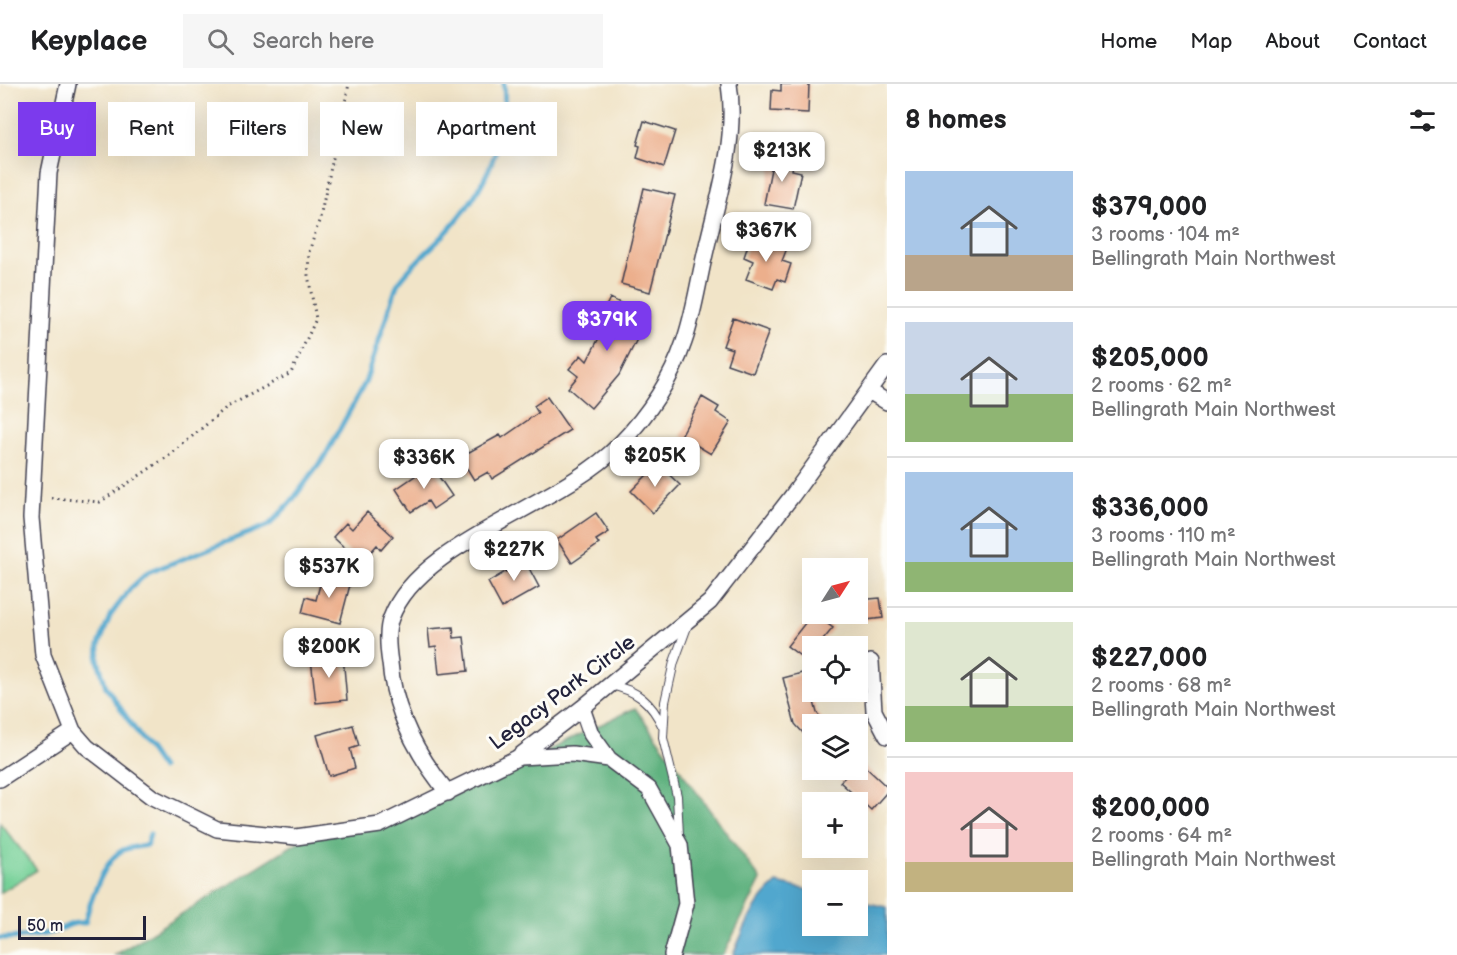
<!DOCTYPE html>
<html lang="en">
<head>
<meta charset="utf-8">
<style>
  :root { --surface:#fff; --page:#f6f6f6; --text:#202124; --muted:#757577; --line:#e0e0e0; --accent:#7c3aed }
  body { margin:0; font-family:"Balsamiq Sans",sans-serif; background:var(--page); color:var(--text); height:100vh; display:flex; flex-direction:column; font-size:22px; white-space:nowrap }
  * { box-sizing:border-box; margin:0 }
  p { font-size:20px; color:var(--muted) }
  .icon { flex:none; width:33px; height:33px; fill:none; stroke:currentColor; stroke-width:2; stroke-linecap:round; stroke-linejoin:round }
  .map { position:relative; flex:1; overflow:hidden }
  .panel { display:flex; flex-direction:column; background:var(--surface); width:570px }
  .panel>* { flex:none }
  .hud { position:absolute; left:18px; top:18px; width:570px; height:54px; display:flex; gap:12px }
  .needle { width:39px; rotate:54deg }
  .controls { position:absolute; left:802px; top:474px; display:grid; gap:12px }
  .controls a { display:grid; place-items:center; width:66px; height:66px; border-radius:0px; background:var(--surface); box-shadow:0 6px 24px #0002; font-size:30px }
  .scale { position:absolute; left:18px; bottom:15px; width:128px; box-sizing:border-box; padding-left:6px; border:3px solid #22223b; border-top:0; font-size:16px; line-height:21px; white-space:nowrap; color:#22223b; -webkit-text-stroke:4px #fdfcf7; paint-order:stroke }
  .price { position:absolute; translate:-50% -51px; padding:0 14px; border-radius:12px; background:#fff; color:#222; font-size:20px; line-height:39px; filter:drop-shadow(0 2px 3px #0008) }
  .price::after { content:''; position:absolute; left:50%; top:36px; width:18px; height:14px; margin-left:-9px; background:inherit; clip-path:polygon(0 0,100% 0,50% 100%) }
  .price.selected { background:var(--accent); color:#fff }
  ul { padding:0; list-style:none }
  li { display:flex; align-items:center; gap:18px; height:150px; padding:0 18px }
  li+li { border-top:2px solid var(--line) }
  li span { display:grid; place-items:center; flex:none; width:168px; height:120px; border-radius:0px; color:#555 }
  li>.icon { margin-inline-start:auto }
  span .icon { width:72px; height:72px; fill:#fffc; stroke-width:1 }
  li b { font-size:26px }
  h2 { display:flex; justify-content:space-between; align-items:center; height:72px; padding:0 18px; font-size:26px }
  .tag { padding:0 21px; border-radius:0px; background:var(--surface); box-shadow:0 6px 24px #0002; font-size:21px; line-height:54px }
  .tag.selected { background:var(--accent); color:#fff }
  header { display:flex; align-items:center; gap:36px; box-sizing:border-box; height:84px; padding:0 30px; background:var(--surface); border-bottom:2px solid var(--line) }
  header strong { font-size:28px }
  nav { display:flex; gap:33px; margin-inline-start:auto; font-size:21px }
  .search { width:420px; height:54px; background:var(--page); display:flex; align-items:center; gap:15px; box-sizing:border-box; padding:0 21px; border-radius:0px; color:var(--muted); font-size:22px }
  main { display:flex; flex:1; min-height:0 }
  .map>svg:first-child { display:block }
  .green { fill:#75d097; stroke:#4c7969; stroke-width:1.5 }
  .forest { fill:#60b280; stroke:#416a5e; stroke-width:1.5 }
  .water { fill:#51a7ce; stroke:#3a6484; stroke-width:1.5 }
  .lines { fill:none; stroke-linecap:round; stroke-linejoin:round }
  .stream { stroke:#51a7ce; stroke-width:5 }
  .building { fill:#ecaf8c }
  .service-casing { stroke:#413f50; stroke-width:10 }
  .minor-casing { stroke:#413f50; stroke-width:18 }
  .path { stroke:#413f50; stroke-width:3; stroke-dasharray:1.5 4.5; stroke-linecap:butt }
  .service { stroke:#fff; stroke-width:8 }
  .minor { stroke:#fff; stroke-width:15 }
  .labels { text-anchor:middle; stroke-width:6; stroke-linejoin:round; paint-order:stroke }
  .street-label { font-size:21px; fill:#22223b; stroke:#fdfcf7 }
</style>
</head>
<body>
<header>
<strong>Keyplace</strong>
<div class="search"><svg class="icon" aria-label="search" viewBox="0 0 24 24"><circle cx="10" cy="10" r="6"/><path d="M15 15l6 6"/></svg>Search here</div>
<nav><a>Home</a><a>Map</a><a>About</a><a>Contact</a></nav>
</header>
<main>
<div class="map">
<svg width="887" height="871" viewBox="0 0 887 871">
  <rect width="100%" height="100%" fill="#fdfcf7"/>
  <filter id="ink" filterUnits="userSpaceOnUse"><feTurbulence type="fractalNoise" baseFrequency=".0167" numOctaves="2"/><feDisplacementMap in="SourceGraphic" scale="12" xChannelSelector="R" yChannelSelector="G"/><feConvolveMatrix kernelMatrix="1 2 1 2 8 2 1 2 1" color-interpolation-filters="sRGB"/></filter>
  <filter id="wash" filterUnits="userSpaceOnUse"><feTurbulence type="fractalNoise" baseFrequency=".008" numOctaves="4" result="noise"/><feDisplacementMap in="SourceGraphic" scale="24" xChannelSelector="R" yChannelSelector="G"/><feGaussianBlur stdDeviation="1.35" result="paint"/><feColorMatrix in="noise" values="0 0 0 0 0 0 0 0 0 0 0 0 0 0 0 0 0 1.4 0 .05"/><feComposite in="paint" operator="in"/></filter>
  <g filter="url(#wash)">
    <rect width="100%" height="100%" fill="#f1e4c8"/>
    <path class="green" d="M0 739 37 786 0 809Z"/>
    <path class="forest" d="M635 624 761 796 723 871H115L301 756 439 718Z"/>
    <path class="water" d="M777 799 813 807V842H858V817L887 823V871H733C745 843 753 819 777 799Z"/>
    <g class="lines">
      <path class="stream" d="M161 684 106 603 98 576 99 561 110 532 130 505 147 489 269 441 290 419 324 374 365 299 397 201C408 184 423 172 438 157 480 115 509 61 504 0
        M0 854C18 854 35 853 53 848 66 844 72 837 85 839 89 820 104 775 123 766 130 763 139 763 147 761L150 750"/>
    </g>
    <g id="blocks">
      <path class="building" d="M781 0H809L808 29 771 27 772 6 781 7Z
        M644 37 675 47 664 83 637 74 640 62 637 61Z
        M774 70 794 74 792 86 801 88 793 125 764 120Z
        M644 104 675 111 650 208 621 200Z
        M751 152 787 164 782 177 791 180 785 198 777 195 773 205 746 195 753 177 744 173Z
        M610 214 648 233 619 291 591 324 568 304 578 292 569 285 581 271 587 277 603 246 596 243Z
        M733 234 769 247 753 289 727 280 732 265 723 262Z
        M547 313 570 346 492 395 488 388 474 396 460 373 500 351 502 354 538 329 534 322Z
        M702 313 719 323 716 328 731 338 711 370 681 352Z
        M658 380 680 401 653 429 631 407Z
        M431 381 452 412 433 425 428 417 411 428 396 405Z
        M367 428 393 452 381 466 377 461 361 479 333 453 346 439 352 445Z
        M596 429 609 448 596 456 599 460 572 479 557 456Z
        M522 471 539 503 502 524 488 498 507 487 503 481Z
        M323 489 351 497 340 539 302 529 306 513 316 516Z
        M880 514 883 534 858 537V516Z
        M813 529 833 544 818 562H813V569L807 577 787 562Z
        M453 543 454 554 464 553 468 587 439 590 436 562 430 563 428 545Z
        M343 572 347 616 316 619 311 575Z
        M806 588 817 629 826 640H813V660L795 640 783 594Z
        M353 641 359 662 350 665 355 684 329 692 317 651Z
        M859 677 887 703V708L871 726 840 698 852 686H858Z"/>
    </g>
  </g>
  <g filter="url(#ink)">
    <use href="#blocks" fill-opacity="0" stroke="#413f50" stroke-width="1.5"/>
    <g class="lines">
      <g class="service-casing">
        <path id="service" d="M610 601C637 606 651 618 663 643
          M679 751 677 712 663 654 665 618 674 578 688 540"/>
      </g>
      <g class="minor-casing">
        <path id="minor" d="M68 0 49 89 31 434 43 571 73 647 87 663 152 713 217 745 296 753 380 741 517 674 582 624 710 518 792 412 887 281
          M869 307 887 318
          M871 578 874 627 887 652
          M582 624 591 650 609 675 649 705 680 761 686 820 672 871
          M520 673 572 670 609 675
          M0 695 73 647
          M448 709C417 671 394 628 390 579 388 566 386 546 391 534 419 457 561 422 619 361 647 332 671 297 684 258 694 230 698 199 705 170 717 116 738 56 729 0"/>
      </g>
      <path class="path" d="M51 414 100 418 170 371 227 323 291 289 316 235 308 191 309 168 320 134 349 0"/>
      <use href="#service" class="service"/>
      <use href="#minor" class="minor"/>
    </g>
  </g>
  <g class="labels">
    <g class="street-label">
      <text transform="translate(562 608) rotate(-37)" y="7">Legacy Park Circle</text>
    </g>
  </g>
</svg>
<div class="controls">
<a><svg class="needle" viewBox="-14 -14 28 28"><path d="M0-13l5 13h-10z" fill="#e53935"/><path d="M0 13l5-13h-10z" fill="#757577"/></svg></a>
<a><svg class="icon" aria-label="locate" viewBox="0 0 24 24"><circle cx="12" cy="12" r="6"/><path d="M12 2v4M12 18v4M2 12h4M18 12h4"/></svg></a>
<a><svg class="icon" aria-label="layers" viewBox="0 0 24 24"><path d="M12 4l9 5-9 5-9-5zM3 14l9 5 9-5"/></svg></a>
<a>+</a>
<a>−</a>
</div>
<div class="scale">50 m</div>
<b class="price" style="left:782px;top:99px">$213K</b>
<b class="price" style="left:766px;top:179px">$367K</b>
<b class="price selected" style="left:607px;top:268px">$379K</b>
<b class="price" style="left:655px;top:404px">$205K</b>
<b class="price" style="left:424px;top:406px">$336K</b>
<b class="price" style="left:514px;top:498px">$227K</b>
<b class="price" style="left:329px;top:515px">$537K</b>
<b class="price" style="left:329px;top:595px">$200K</b>
<div class="hud">
<a class="tag selected">Buy</a>
<a class="tag">Rent</a>
<a class="tag">Filters</a>
<a class="tag">New</a>
<a class="tag">Apartment</a>
</div>
</div>
<section class="panel">
<h2>8 homes<svg class="icon" aria-label="filters" viewBox="0 0 24 24"><path d="M4 7h16M4 17h16"/><circle cx="9" cy="7" r="2"/><circle cx="15" cy="17" r="2"/></svg></h2>
<ul>
<li><span style="background:linear-gradient(#a9c7e8 70%,#b9a48a 0)"><svg class="icon" aria-label="home" viewBox="0 0 24 24"><path d="M3 11l9-7 9 7M6 9v11h12V9"/></svg></span><div><b>$379,000</b><p>3 rooms · 104 m²</p><p>Bellingrath Main Northwest</p></div></li>
<li><span style="background:linear-gradient(#c9d6e8 60%,#8fb573 0)"><svg class="icon" aria-label="home" viewBox="0 0 24 24"><path d="M3 11l9-7 9 7M6 9v11h12V9"/></svg></span><div><b>$205,000</b><p>2 rooms · 62 m²</p><p>Bellingrath Main Northwest</p></div></li>
<li><span style="background:linear-gradient(#a9c7e8 75%,#8fb573 0)"><svg class="icon" aria-label="home" viewBox="0 0 24 24"><path d="M3 11l9-7 9 7M6 9v11h12V9"/></svg></span><div><b>$336,000</b><p>3 rooms · 110 m²</p><p>Bellingrath Main Northwest</p></div></li>
<li><span style="background:linear-gradient(#dfe7d0 70%,#8fb573 0)"><svg class="icon" aria-label="home" viewBox="0 0 24 24"><path d="M3 11l9-7 9 7M6 9v11h12V9"/></svg></span><div><b>$227,000</b><p>2 rooms · 68 m²</p><p>Bellingrath Main Northwest</p></div></li>
<li><span style="background:linear-gradient(#f6c9c9 75%,#c2b280 0)"><svg class="icon" aria-label="home" viewBox="0 0 24 24"><path d="M3 11l9-7 9 7M6 9v11h12V9"/></svg></span><div><b>$200,000</b><p>2 rooms · 64 m²</p><p>Bellingrath Main Northwest</p></div></li>
</ul>
</section>
</main>
</body>
</html>
